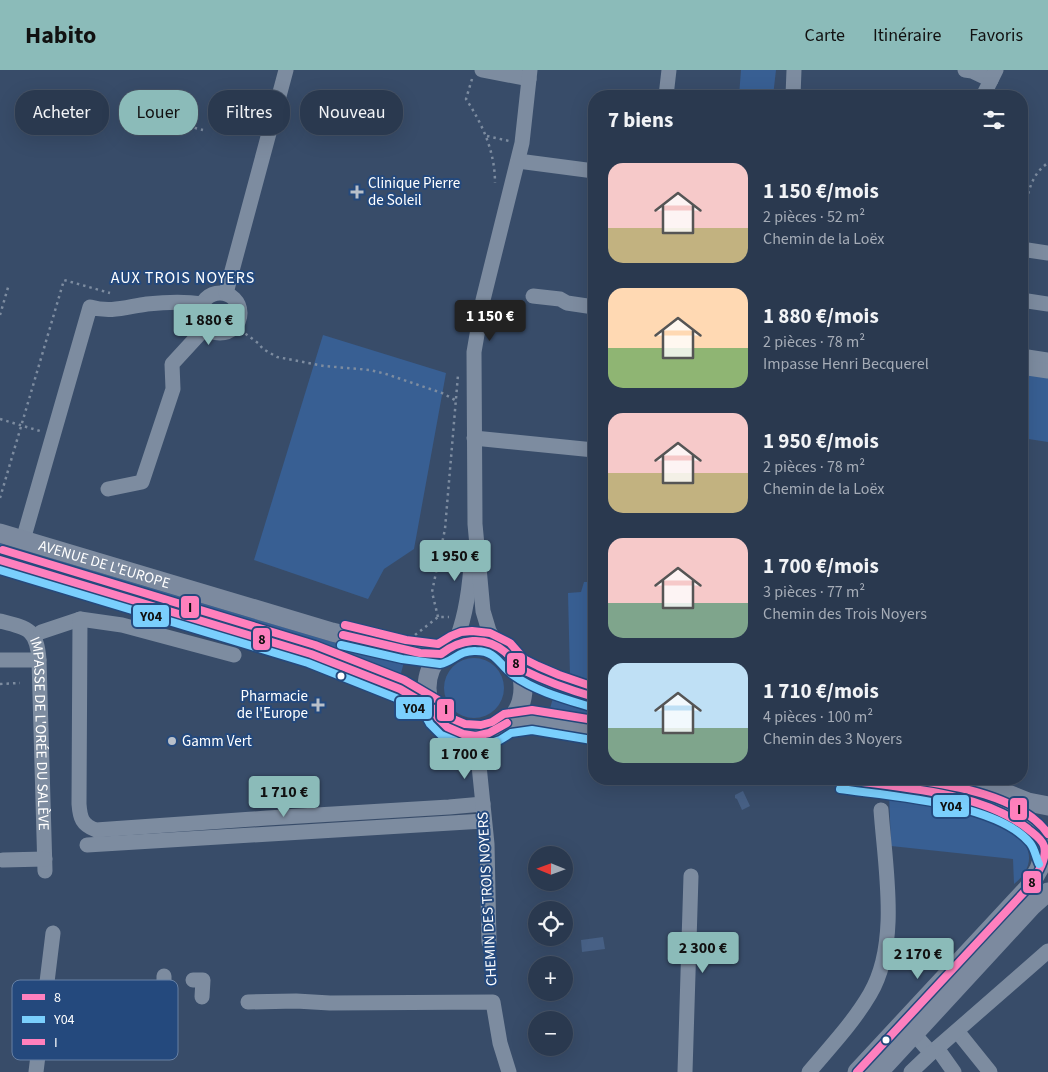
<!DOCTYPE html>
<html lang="fr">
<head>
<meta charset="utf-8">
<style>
  :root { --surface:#2a394f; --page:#364459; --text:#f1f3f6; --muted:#a5acb7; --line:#465366; --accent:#8bbbb9 }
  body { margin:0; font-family:"Source Sans 3",sans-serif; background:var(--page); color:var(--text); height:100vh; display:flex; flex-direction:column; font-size:19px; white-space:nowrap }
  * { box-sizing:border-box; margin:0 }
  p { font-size:16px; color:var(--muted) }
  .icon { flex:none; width:28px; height:28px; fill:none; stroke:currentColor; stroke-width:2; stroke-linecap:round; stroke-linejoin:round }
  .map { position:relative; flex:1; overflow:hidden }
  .side { position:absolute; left:588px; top:20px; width:440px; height:695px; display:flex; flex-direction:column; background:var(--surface); border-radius:20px; box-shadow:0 5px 20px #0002,0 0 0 1px var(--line) }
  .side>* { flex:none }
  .hud { position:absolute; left:15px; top:20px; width:475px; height:45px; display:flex; gap:10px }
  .needle { width:32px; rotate:271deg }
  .controls { position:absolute; left:528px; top:776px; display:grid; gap:10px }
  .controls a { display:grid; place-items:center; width:45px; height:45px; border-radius:50%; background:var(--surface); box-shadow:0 5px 20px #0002,0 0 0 1px var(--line); font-size:25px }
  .price { position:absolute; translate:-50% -42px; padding:0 11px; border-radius:5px; background:var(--accent); color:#111; font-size:16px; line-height:32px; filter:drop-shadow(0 1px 2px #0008) }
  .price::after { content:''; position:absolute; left:50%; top:30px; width:15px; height:11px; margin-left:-8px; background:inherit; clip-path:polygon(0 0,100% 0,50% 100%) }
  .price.current { background:#222; color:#fff }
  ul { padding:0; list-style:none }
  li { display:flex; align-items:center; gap:15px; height:125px; padding:0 20px }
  li span { display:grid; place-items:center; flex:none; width:140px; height:100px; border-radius:15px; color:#555 }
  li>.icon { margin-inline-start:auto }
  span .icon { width:60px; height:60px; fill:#fffc; stroke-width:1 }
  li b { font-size:21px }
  h2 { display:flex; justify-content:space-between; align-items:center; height:60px; padding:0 20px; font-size:21px }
  .pill { padding:0 18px; border-radius:20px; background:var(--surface); box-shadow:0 5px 20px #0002,0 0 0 1px var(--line); font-size:18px; line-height:45px }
  .pill.current { background:var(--accent); color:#111 }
  header { display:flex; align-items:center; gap:30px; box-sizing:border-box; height:70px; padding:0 25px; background:var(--accent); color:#111 }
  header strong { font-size:24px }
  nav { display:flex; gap:28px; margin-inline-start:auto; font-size:18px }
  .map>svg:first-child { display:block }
  .green { fill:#385f93 }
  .water { fill:#476085 }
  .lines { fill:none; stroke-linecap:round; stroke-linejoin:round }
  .path { stroke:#7d8ca0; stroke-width:2.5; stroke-dasharray:2.5 4; stroke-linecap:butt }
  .minor { stroke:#7d8ca0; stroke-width:15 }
  .major { stroke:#7c8a9f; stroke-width:19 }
  .bus-1-casing { stroke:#24497d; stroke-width:11 }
  .bus-2-casing { stroke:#24497d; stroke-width:11 }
  .bus-3-casing { stroke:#24497d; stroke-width:11 }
  .bus-1 { stroke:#fe80be; stroke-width:8 }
  .bus-2 { stroke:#7acffd; stroke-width:8 }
  .bus-3 { stroke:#ff80bc; stroke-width:8 }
  .poi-dot { fill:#b9c0ca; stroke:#24497d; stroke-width:2 }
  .bus-dot { fill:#fff; stroke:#24497d; stroke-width:2 }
  .labels { text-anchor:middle; stroke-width:4; stroke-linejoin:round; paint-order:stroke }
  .poi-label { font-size:15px; fill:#fff; stroke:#24497d; text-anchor:start }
  .street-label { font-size:15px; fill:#fff; stroke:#24497d }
  .neighbourhood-label { font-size:16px; letter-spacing:1px; fill:#fff; stroke:#24497d }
  .key { fill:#24497d; stroke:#6680a4; stroke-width:1 }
  .key-label { font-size:14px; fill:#fff }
  .line-badge { stroke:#24497d; stroke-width:2 }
  .pale-badge-label { font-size:14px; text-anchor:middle; font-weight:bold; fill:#111 }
</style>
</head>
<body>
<header>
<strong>Habito</strong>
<nav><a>Carte</a><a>Itinéraire</a><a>Favoris</a></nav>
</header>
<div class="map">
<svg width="1048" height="1002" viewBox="0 0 1048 1002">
  <rect width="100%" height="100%" fill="#384c69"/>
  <path class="green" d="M741 0H776L773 26H739Z
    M323 265 446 303 414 479 384 499 368 529 254 490Z
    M1029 304 1048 307V372L1022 368Z
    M0 473 363 581 404 592 400 607 363 590 0 481Z
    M584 512H594V612L570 606 568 523 581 522Z
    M444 618a30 30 0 1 1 60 0a30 30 0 1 1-60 0Z
    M553 628 594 641V651L549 642Z
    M889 722C915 728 941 734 967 741 984 745 1000 749 1014 758 1019 762 1026 774 1028 781 1032 794 1024 806 1014 814L1013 789 891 776Z"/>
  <path class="water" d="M743 721 750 736 742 740 737 729 735 728V725Z
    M603 867 605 879 582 882 581 870Z"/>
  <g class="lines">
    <path class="path" d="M472 9 466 29C483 55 495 82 495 113
      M138 43 203 60
      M487 66 509 71
      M1021 162C1026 138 1026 107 1048 93
      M0 245 9 214
      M235 256 258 273 263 279 277 287 324 296 370 300 386 304 442 323 455 330
      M0 349 40 361
      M0 428 64 210 110 223
      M442 477 463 478
      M438 547 432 522 445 459 458 305
      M415 565 438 547H449
      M0 614 20 613
      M490 886 492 918"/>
    <g class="minor">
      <path d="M482 0 529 9"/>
      <path d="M965 0 972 1 991 10"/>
      <path d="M666 26 669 0"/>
      <path d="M793 26 794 0"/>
      <path d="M983 26 996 0"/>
      <path d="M518 91 594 101"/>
      <path d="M1021 179 1048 183"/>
      <circle cx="220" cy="243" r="20"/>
      <path d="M226 223 286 0"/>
      <path d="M533 226 560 229 567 233 594 237"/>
      <path d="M1021 230 1048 234"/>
      <path d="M1021 286 1048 290"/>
      <path d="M1021 297 1048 301"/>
      <path d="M474 368 594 380"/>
      <path d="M108 419 142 412 173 319 172 294 206 257"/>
      <path d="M23 470 90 237C111 243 126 237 147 234 166 232 183 231 202 234"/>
      <path id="s1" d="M0 551C28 558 37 559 39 590L45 801"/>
      <path d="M41 562 80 549"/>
      <path d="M454 575C465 551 469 522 471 496"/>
      <path d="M497 575 489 561 483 541 475 454 474 282 483 230 522 73 530 0"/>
      <path d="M234 585 122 555 80 549 79 734C80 748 82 755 96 760L267 748 449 737 483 734"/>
      <path d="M0 590H39"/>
      <path d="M476 666 487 774 489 872"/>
      <path d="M87 775 484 751"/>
      <path d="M3 790 45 789"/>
      <path d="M193 910H203L202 927"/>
      <path d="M164 927V906"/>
      <path d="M248 932 296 931 330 933 493 932 500 973 509 1002"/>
      <path d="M907 956 931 983 937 978 954 1002"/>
      <path d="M957 961 990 1002"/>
      <path d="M937 978 1048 881"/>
      <path d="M36 1002 53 863"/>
      <path d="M685 1002 691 806"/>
      <path d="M809 1002C830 977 853 953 870 924 900 873 885 797 881 740"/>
      <path d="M911 1002 931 983"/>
    </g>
    <g class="major">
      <path id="s2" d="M0 463 332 562 411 581 441 584"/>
      <path d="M0 490 311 584 392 615 432 638"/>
      <circle cx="475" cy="618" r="48"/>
      <path d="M517 596 549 613 594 627"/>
      <path d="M507 653 532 650 594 660"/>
      <path d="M841 709C903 719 1002 722 1044 775"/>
      <path d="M951 709 993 718 1028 732 1048 736"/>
      <path d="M857 1002 1028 818 1039 799 1045 782"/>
      <path d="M879 1002 1032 836 1048 822"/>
    </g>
    <g class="bus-1-casing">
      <path id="bus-1" d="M0 490 311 584 400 619 432 638 438 648 447 657 463 664 476 666 489 663 507 653
        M343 565 420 583 441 584
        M441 584C460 569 485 565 505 582 512 588 516 596 525 601 547 612 570 620 594 627
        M841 709C900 718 980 721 1028 759 1034 764 1042 769 1044 776 1048 790 1035 807 1028 818L857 1002"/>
    </g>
    <g class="bus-2-casing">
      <path id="bus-2" d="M0 500 308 593 396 628 425 645 430 654 441 665 460 673 484 675 500 670 511 663 532 660 592 670
        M341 575 402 589 440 594C453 592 459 580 476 581 497 581 499 595 513 605 535 621 565 629 591 637
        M840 719C889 726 997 733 1030 773 1035 779 1036 788 1039 794"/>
    </g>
    <g class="bus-3-casing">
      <path id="bus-3" d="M3 480 315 575 404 610 438 630 453 649 465 654 481 655 492 652 504 644 532 640 594 650
        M345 555 406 570 438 574 451 566 461 562 472 561 490 563 510 573 524 589 538 596 559 605 594 617
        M909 709C952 715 1022 726 1048 764"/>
    </g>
    <use href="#bus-1" class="bus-1"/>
    <use href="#bus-2" class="bus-2"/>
    <use href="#bus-3" class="bus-3"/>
  </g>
  <g class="poi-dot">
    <path d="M354.5 114.5h5v5h5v5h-5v5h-5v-5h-5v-5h5z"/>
    <path d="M315.5 627.5h5v5h5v5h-5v5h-5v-5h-5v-5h5z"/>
    <circle cx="172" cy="671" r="5"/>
  </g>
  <g class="bus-dot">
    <circle cx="341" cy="606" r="4.5"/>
    <circle cx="886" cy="970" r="4.5"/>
  </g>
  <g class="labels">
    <g class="poi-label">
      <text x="368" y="118">Clinique Pierre<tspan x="368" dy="17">de Soleil</tspan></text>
      <text x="308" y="631" text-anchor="end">Pharmacie<tspan x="308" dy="17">de l'Europe</tspan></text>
      <text x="182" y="676">Gamm Vert</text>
    </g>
    <g class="street-label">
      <text dy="5" stroke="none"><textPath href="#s2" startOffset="109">AVENUE DE L'EUROPE</textPath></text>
      <text dy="5" stroke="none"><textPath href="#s1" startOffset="136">IMPASSE DE L'ORÉE DU SALÈVE</textPath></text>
      <text transform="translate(487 829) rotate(-93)" y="5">CHEMIN DES TROIS NOYERS</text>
    </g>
    <g class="neighbourhood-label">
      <text x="183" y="213">AUX TROIS NOYERS</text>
    </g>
  </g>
  <rect x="12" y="910" width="166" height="80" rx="8" class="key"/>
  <rect x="22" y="924" width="23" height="6" fill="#fe80be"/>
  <rect x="22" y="946" width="23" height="7" fill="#7acffd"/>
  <rect x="22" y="969" width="23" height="6" fill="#ff80bc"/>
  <g class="key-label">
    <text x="54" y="932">8</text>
    <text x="54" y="954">Y04</text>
    <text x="54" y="977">I</text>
  </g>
  <g class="line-badge">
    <rect x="180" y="525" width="20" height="24" rx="5" fill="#ff80bc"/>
    <rect x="132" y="534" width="38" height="24" rx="5" fill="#7acffd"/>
    <rect x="252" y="557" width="19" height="24" rx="5" fill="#fe80be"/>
    <rect x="506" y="582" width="20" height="24" rx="5" fill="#fe80be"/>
    <rect x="395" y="626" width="38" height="24" rx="5" fill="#7acffd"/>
    <rect x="436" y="628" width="19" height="24" rx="5" fill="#ff80bc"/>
    <rect x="932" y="724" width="38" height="24" rx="5" fill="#7acffd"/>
    <rect x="1009" y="727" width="19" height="24" rx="5" fill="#ff80bc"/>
    <rect x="1022" y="800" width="20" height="24" rx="5" fill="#fe80be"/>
  </g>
  <g class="pale-badge-label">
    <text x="190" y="542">I</text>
    <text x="151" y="551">Y04</text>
    <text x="262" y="574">8</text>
    <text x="516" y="598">8</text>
    <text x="414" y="643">Y04</text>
    <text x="446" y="644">I</text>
    <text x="951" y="741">Y04</text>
    <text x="1019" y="744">I</text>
    <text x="1032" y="817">8</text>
  </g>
</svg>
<div class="controls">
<a><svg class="needle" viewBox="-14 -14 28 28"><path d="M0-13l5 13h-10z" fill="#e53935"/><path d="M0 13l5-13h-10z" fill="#a5acb7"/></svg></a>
<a><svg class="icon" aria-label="locate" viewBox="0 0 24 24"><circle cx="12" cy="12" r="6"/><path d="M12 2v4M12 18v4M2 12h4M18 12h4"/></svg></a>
<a>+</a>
<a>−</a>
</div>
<b class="price current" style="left:490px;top:272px">1 150 €</b>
<b class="price" style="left:209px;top:276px">1 880 €</b>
<b class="price" style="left:455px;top:512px">1 950 €</b>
<b class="price" style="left:465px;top:710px">1 700 €</b>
<b class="price" style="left:284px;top:748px">1 710 €</b>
<b class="price" style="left:703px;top:904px">2 300 €</b>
<b class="price" style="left:918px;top:910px">2 170 €</b>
<div class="hud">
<a class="pill">Acheter</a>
<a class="pill current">Louer</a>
<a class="pill">Filtres</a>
<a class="pill">Nouveau</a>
</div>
<section class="side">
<h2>7 biens<svg class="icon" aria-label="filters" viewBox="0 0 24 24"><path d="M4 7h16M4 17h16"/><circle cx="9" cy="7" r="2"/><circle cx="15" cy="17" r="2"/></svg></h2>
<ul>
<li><span style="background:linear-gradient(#f6c9c9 65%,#c2b280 0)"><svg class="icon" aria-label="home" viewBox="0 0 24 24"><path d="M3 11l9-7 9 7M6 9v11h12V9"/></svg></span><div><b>1 150 €/mois</b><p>2 pièces · 52 m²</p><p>Chemin de la Loëx</p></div></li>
<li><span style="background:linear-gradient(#ffd9b3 60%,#8fb573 0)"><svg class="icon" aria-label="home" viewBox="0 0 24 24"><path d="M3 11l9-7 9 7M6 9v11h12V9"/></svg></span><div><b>1 880 €/mois</b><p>2 pièces · 78 m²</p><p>Impasse Henri Becquerel</p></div></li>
<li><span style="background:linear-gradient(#f6c9c9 60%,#c2b280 0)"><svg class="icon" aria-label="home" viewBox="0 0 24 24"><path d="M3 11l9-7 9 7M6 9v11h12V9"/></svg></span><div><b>1 950 €/mois</b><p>2 pièces · 78 m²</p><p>Chemin de la Loëx</p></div></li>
<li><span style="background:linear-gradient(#f6c9c9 65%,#7fa58c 0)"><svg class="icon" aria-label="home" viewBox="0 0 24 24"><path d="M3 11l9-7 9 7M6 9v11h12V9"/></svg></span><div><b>1 700 €/mois</b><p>3 pièces · 77 m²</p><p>Chemin des Trois Noyers</p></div></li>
<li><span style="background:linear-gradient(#bfe0f5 65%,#7fa58c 0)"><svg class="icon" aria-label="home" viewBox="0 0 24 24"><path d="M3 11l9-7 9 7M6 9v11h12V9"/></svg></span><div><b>1 710 €/mois</b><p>4 pièces · 100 m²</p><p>Chemin des 3 Noyers</p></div></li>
</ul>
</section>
</div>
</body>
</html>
